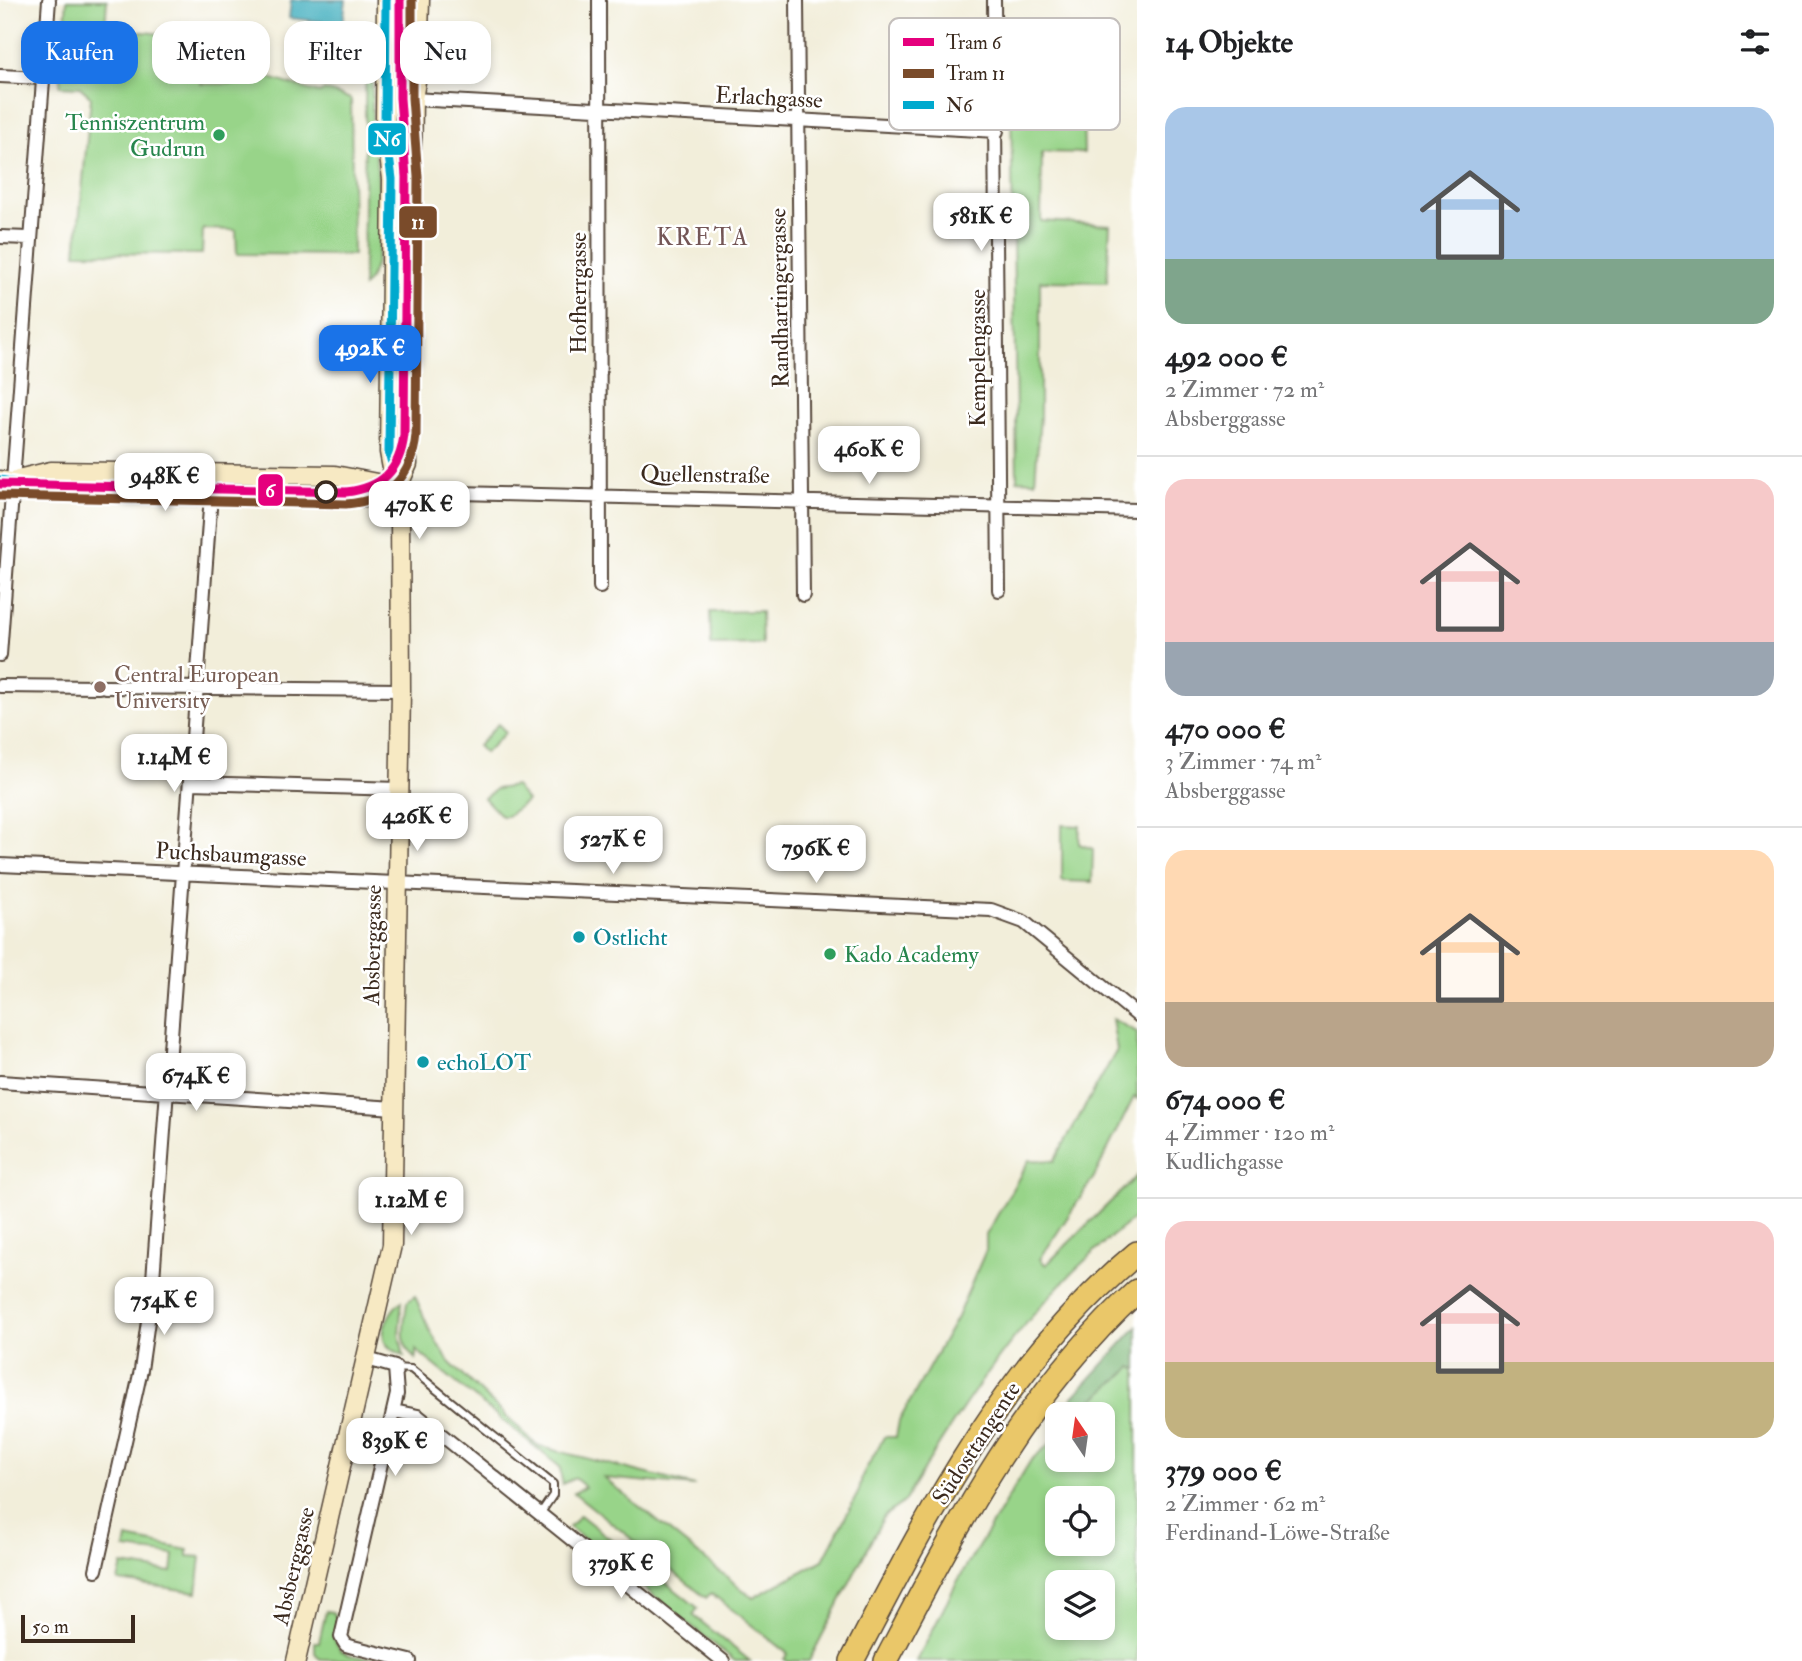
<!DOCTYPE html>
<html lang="de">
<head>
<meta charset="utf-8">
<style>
  :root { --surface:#fff; --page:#f2f2f2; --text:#202124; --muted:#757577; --line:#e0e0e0; --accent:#1a73e8 }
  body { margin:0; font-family:"IM FELL Double Pica",serif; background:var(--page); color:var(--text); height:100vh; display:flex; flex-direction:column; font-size:26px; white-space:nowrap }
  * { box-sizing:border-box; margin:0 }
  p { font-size:23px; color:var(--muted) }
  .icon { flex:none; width:38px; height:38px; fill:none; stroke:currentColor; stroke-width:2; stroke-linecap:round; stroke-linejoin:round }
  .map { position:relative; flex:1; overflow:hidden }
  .sheet { display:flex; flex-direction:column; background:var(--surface); width:665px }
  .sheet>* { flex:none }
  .top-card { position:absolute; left:21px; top:21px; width:665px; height:63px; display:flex; gap:14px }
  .needle { width:46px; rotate:347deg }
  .buttons { position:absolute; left:1045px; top:1402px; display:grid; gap:14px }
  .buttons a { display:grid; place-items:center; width:70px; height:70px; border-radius:14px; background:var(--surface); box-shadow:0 4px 10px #0003; font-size:35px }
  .scale { position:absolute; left:21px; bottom:18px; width:114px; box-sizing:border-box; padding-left:7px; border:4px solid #3b2a1e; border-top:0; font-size:19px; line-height:24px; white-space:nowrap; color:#3b2a1e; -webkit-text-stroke:5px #fff; paint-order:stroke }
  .price { position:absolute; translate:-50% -60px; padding:0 16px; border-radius:14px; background:#fff; color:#222; font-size:23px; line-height:46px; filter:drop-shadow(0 2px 4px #0008) }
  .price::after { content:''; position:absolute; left:50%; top:42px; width:21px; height:16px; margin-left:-10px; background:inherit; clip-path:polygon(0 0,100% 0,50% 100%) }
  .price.selected { background:var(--accent); color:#fff }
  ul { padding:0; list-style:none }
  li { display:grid; align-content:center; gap:14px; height:371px; padding:0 28px }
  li+li { border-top:2px solid var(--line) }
  li span { display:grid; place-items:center; height:217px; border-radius:21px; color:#555 }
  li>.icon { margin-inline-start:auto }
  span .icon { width:126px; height:126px; fill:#fffc; stroke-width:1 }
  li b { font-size:30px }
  h2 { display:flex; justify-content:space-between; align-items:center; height:84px; padding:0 28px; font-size:30px }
  .pill { padding:0 24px; border-radius:21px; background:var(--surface); box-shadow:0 4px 10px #0003; font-size:24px; line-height:63px }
  .pill.selected { background:var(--accent); color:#fff }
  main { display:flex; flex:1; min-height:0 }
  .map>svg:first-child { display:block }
  .green { fill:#98d489; stroke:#6a7f54; stroke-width:2; fill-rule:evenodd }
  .forest { fill:#7ab675; stroke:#5a704a; stroke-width:2 }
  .water { fill:#40aebe; stroke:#3e6c6e; stroke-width:2 }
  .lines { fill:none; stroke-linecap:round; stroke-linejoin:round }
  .lane-casing { stroke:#56473a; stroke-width:10 }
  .street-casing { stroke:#56473a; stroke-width:16 }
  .secondary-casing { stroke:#56473a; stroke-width:21 }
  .highway-casing { stroke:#56473a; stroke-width:26 }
  .lane { stroke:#fff; stroke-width:6 }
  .street { stroke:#fff; stroke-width:12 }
  .secondary { stroke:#f7e9c3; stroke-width:18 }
  .highway { stroke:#eac769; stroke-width:23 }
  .bus-1-casing { stroke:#fff; stroke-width:14 }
  .bus-1 { stroke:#00a9ce; stroke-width:9 }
  .tram-1-casing { stroke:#fff; stroke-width:14 }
  .tram-2-casing { stroke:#fff; stroke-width:14 }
  .tram-1 { stroke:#e5007d; stroke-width:9 }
  .tram-2 { stroke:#7a4b2a; stroke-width:9 }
  .leisure-dot { fill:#2e9e5b; stroke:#fff; stroke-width:2.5 }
  .stop-dot { fill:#fff; stroke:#3b2a1e; stroke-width:3.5 }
  .education-dot { fill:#8d6e63; stroke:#fff; stroke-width:2.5 }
  .culture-dot { fill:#0f9aa8; stroke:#fff; stroke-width:2.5 }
  .labels { text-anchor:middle; stroke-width:5; stroke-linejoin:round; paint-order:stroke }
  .street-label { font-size:23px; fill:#3b2a1e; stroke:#fff }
  .leisure-label { font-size:23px; fill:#27864d; stroke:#fff; text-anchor:end }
  .education-label { font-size:23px; fill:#785e54; stroke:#fff; text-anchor:start }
  .culture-label { font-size:23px; fill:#0d838f; stroke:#fff; text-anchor:start }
  .neighbourhood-label { font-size:24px; letter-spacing:2px; fill:#745656; stroke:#fff }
  .key { fill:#fff; stroke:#c4bfbc; stroke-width:2 }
  .key-label { font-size:19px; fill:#3b2a1e }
  .line-badge { stroke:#fff; stroke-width:2.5 }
  .badge-label { font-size:19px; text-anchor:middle; font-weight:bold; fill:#fff }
</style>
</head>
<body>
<main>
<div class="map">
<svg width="1137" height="1661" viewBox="0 0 1137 1661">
  <rect width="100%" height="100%" fill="#fff"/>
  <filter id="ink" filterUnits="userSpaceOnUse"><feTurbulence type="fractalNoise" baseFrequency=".0143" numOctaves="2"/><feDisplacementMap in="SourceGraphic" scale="14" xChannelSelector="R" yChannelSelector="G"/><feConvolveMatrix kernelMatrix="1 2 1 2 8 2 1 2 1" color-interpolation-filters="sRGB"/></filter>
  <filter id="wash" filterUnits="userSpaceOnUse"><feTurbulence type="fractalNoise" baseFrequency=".00686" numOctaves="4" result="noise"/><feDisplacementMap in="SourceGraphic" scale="28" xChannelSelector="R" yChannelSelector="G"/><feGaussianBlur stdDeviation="1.57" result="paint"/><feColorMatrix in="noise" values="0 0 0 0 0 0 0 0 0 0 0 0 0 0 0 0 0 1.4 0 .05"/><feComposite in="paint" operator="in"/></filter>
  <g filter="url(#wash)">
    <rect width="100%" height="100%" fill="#f2eeda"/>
    <path class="green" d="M67 0H107L105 28 191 37 193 57H201V84H253V73L319 93 325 90 351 99 353 255 237 254 236 230 203 229 202 254 76 253 91 97 80 87 60 86Z
      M366 40 373 41C373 66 372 91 372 117 374 157 394 258 363 287Z
      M1011 107 1083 111 1084 153 1042 152 1041 221 1110 225 1107 282 1040 281V417L1035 481 1017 480Z
      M761 611 762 644 711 645 710 612Z
      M498 724 506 732 485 753 478 746Z
      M515 786 527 801 507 816H501L484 798 496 789Z
      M1062 825 1080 826 1079 844 1093 849 1092 882 1062 881Z
      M1112 1019 1137 1032V1099L1134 1097 1094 1177 1040 1259 1046 1265 1137 1176V1216C1037 1292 967 1395 904 1502L884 1516 809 1661H787L784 1659 788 1654 711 1593 706 1598 574 1493 585 1487 575 1478 562 1484 560 1467 416 1350V1359C397 1345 405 1322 407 1302L415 1296 430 1331 449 1362 538 1446 695 1486 604 1478 753 1598 823 1560 859 1491 862 1476 884 1437H896L899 1421 957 1317 986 1250V1235L1029 1160 1054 1161 1117 1050Z
      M402 1301 399 1334 404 1356C398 1352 388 1349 385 1342 379 1329 392 1308 402 1301Z
      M1132 1367 1137 1369V1661H917L957 1582 1031 1460 1057 1438V1460H1102V1414H1089L1093 1400ZM1057 1498H1102V1544H1057ZM1057 1582H1102V1628H1057Z
      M580 1515 698 1608 693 1615 750 1661H735L569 1527Z
      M127 1538 188 1550V1556L201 1557 197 1592 118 1581 122 1565 172 1572 174 1555 125 1549Z
      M326 1611 332 1612 339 1623 333 1636 340 1650 349 1655 390 1661 320 1659 315 1653V1642H319Z"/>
    <path class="forest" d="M1137 1327V1369L1132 1367 1093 1400 1089 1414H1068L1073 1397Z"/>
    <path class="water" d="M291 0H346L343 24 289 18Z"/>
  </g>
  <g filter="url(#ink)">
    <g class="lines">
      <g class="lane-casing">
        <path id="lane" d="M397 0C397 94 402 188 402 282
          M395 1368 411 1369 553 1484V1495L540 1514"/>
      </g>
      <g class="street-casing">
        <path id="street" d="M599 0 600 587
          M797 0 803 595
          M994 0 999 590
          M0 76 41 78
          M413 99 997 131
          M0 237 29 238
          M398 487 420 492 1137 510
          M0 655 49 0
          M0 686 99 687
          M105 687 401 690
          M191 783 399 789
          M0 865 991 910 1024 922 1137 1015
          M0 1082 395 1108
          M367 1359 395 1367 397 1394 341 1637 346 1645 353 1647 410 1661
          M394 1411 418 1416 723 1661
          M96 1570 141 1370 152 1293 211 495"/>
      </g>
      <g class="secondary-casing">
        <path id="secondary" d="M18 479 51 471 335 475 398 487
          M0 480 58 490 326 498H365L398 487
          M398 487 408 464 413 99 418 70 420 0
          M296 1661 392 1245 401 690 400 512 389 452 392 179 385 125 386 0"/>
      </g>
      <g class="highway-casing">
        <path id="highway" d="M852 1661C930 1512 1006 1362 1137 1253
          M886 1661C956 1528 1024 1394 1137 1291"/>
      </g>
      <use href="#lane" class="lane"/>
      <use href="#street" class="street"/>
      <use href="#secondary" class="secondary"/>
      <use href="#highway" class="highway"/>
      <g class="bus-1-casing">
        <path id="bus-1" d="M386 0 385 125 392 179 389 452 398 487
          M0 480 58 490 326 498H365L398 487"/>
      </g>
      <use href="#bus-1" class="bus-1"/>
      <g class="tram-1-casing">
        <path id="tram-1" d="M0 484 346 492C382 488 400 470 404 435L406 177 400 98V0"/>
      </g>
      <g class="tram-2-casing">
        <path id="tram-2" d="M0 496 346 504C388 501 412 477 416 435L418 177 412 98V0"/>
      </g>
      <use href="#tram-1" class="tram-1"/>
      <use href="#tram-2" class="tram-2"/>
    </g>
  </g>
  <g class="leisure-dot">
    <circle cx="219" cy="135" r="7"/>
    <circle cx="830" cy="954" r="7"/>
  </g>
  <circle class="stop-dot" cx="326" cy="492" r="10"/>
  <circle class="education-dot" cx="100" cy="687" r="7"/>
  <g class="culture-dot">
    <circle cx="579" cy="937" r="7"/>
    <circle cx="423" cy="1062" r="7"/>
  </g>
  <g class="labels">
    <g class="street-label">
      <text transform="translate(769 97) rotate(3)" y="8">Erlachgasse</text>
      <text transform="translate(578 293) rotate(-90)" y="8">Hofherrgasse</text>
      <text transform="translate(779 298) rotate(-91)" y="8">Randhartingergasse</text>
      <text transform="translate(977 358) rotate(-90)" y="8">Kempelengasse</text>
      <text transform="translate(705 474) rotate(1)" y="8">Quellenstraße</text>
      <text transform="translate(231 854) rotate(3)" y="8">Puchsbaumgasse</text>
      <text transform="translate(372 945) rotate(-89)" y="8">Absberggasse</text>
      <text transform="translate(976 1443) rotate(-57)" y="8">Südosttangente</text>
      <text transform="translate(293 1566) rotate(-77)" y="8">Absberggasse</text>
    </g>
    <g class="leisure-label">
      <text x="205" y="130">Tenniszentrum<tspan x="205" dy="26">Gudrun</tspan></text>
      <text x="844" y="962" text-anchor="start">Kado Academy</text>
    </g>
    <g class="education-label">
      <text x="114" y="682">Central European<tspan x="114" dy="26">University</tspan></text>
    </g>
    <g class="culture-label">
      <text x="593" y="945">Ostlicht</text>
      <text x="437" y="1070">echoLOT</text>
    </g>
    <g class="neighbourhood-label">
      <text x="703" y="245">KRETA</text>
    </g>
  </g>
  <rect x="889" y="18" width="231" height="112" rx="10" class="key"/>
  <rect x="903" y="38" width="31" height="8" fill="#e5007d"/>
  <rect x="903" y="69" width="31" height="9" fill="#7a4b2a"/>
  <rect x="903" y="101" width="31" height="8" fill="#00a9ce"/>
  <g class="key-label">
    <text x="946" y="49">Tram 6</text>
    <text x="946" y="80">Tram 11</text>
    <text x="946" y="112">N6</text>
  </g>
  <g class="line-badge">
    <rect x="367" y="122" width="40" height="34" rx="7" fill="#00a9ce"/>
    <rect x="398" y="205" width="40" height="34" rx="7" fill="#7a4b2a"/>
    <rect x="257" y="473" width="27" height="34" rx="7" fill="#e5007d"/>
  </g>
  <g class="badge-label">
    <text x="387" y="146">N6</text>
    <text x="418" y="229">11</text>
    <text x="270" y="497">6</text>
  </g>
</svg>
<div class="buttons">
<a><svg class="needle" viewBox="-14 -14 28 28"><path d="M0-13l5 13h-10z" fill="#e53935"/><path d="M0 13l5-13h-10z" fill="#757577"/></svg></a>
<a><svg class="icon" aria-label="locate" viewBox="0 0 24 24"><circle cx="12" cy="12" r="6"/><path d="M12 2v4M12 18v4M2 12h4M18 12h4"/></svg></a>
<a><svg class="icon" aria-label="layers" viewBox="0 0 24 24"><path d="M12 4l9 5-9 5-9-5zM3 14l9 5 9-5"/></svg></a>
</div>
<div class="scale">50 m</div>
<b class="price" style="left:981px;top:253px">581K €</b>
<b class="price selected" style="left:370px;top:385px">492K €</b>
<b class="price" style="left:869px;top:486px">460K €</b>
<b class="price" style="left:165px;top:513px">948K €</b>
<b class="price" style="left:419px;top:541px">470K €</b>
<b class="price" style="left:174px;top:794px">1.14M €</b>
<b class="price" style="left:417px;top:853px">426K €</b>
<b class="price" style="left:613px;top:876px">527K €</b>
<b class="price" style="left:816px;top:885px">796K €</b>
<b class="price" style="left:196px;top:1113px">674K €</b>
<b class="price" style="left:411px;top:1237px">1.12M €</b>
<b class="price" style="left:164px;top:1337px">754K €</b>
<b class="price" style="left:395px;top:1478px">839K €</b>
<b class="price" style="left:621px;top:1600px">379K €</b>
<div class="top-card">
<a class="pill selected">Kaufen</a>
<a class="pill">Mieten</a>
<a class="pill">Filter</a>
<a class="pill">Neu</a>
</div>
</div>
<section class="sheet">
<h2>14 Objekte<svg class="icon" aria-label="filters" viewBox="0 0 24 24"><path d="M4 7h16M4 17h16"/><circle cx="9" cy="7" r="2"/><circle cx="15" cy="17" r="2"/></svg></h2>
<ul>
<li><span style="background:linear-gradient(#a9c7e8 70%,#7fa58c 0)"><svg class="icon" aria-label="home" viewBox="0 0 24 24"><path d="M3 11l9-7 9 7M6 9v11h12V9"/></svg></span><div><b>492 000 €</b><p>2 Zimmer · 72 m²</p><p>Absberggasse</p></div></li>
<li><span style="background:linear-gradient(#f6c9c9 75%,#9aa5b1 0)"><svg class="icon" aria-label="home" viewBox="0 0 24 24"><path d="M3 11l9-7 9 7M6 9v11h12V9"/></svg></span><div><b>470 000 €</b><p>3 Zimmer · 74 m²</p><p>Absberggasse</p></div></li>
<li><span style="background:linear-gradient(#ffd9b3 70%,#b9a48a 0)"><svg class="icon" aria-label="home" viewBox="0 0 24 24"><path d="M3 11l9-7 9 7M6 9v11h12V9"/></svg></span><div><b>674 000 €</b><p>4 Zimmer · 120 m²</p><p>Kudlichgasse</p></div></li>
<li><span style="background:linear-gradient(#f6c9c9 65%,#c2b280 0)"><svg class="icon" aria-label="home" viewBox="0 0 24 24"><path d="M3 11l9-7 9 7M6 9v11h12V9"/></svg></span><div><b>379 000 €</b><p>2 Zimmer · 62 m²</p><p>Ferdinand-Löwe-Straße</p></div></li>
</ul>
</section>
</main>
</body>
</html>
